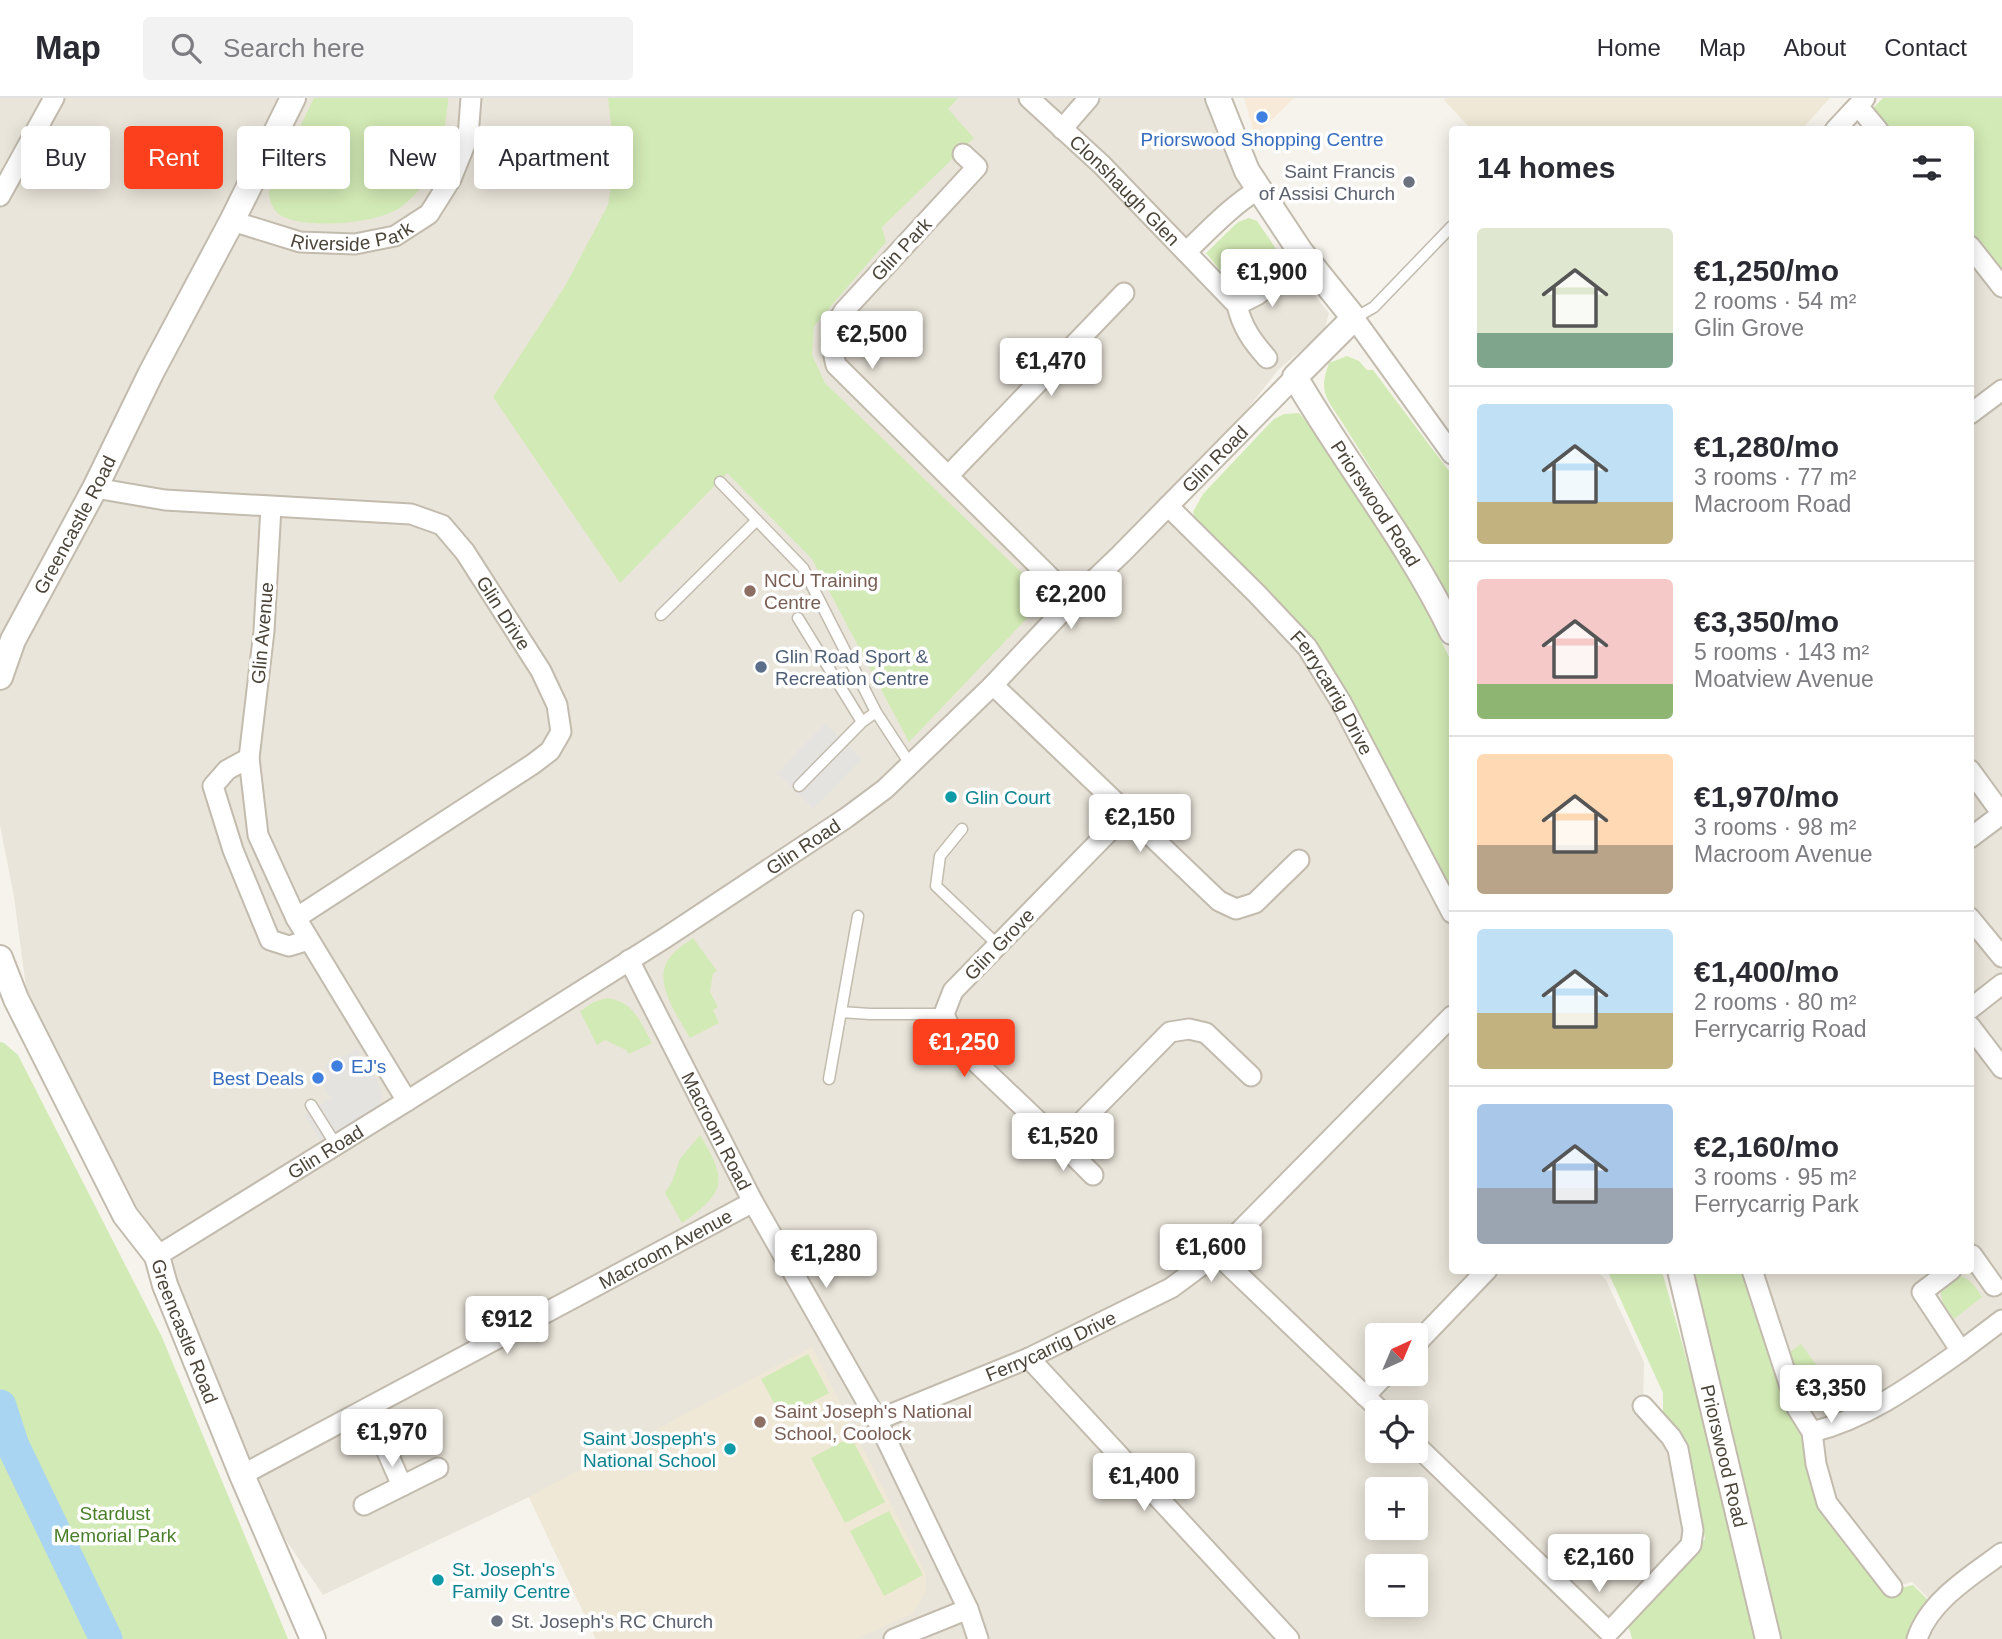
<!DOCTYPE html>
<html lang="en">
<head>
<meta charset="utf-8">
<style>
  :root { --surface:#fff; --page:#f2f2f3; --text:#2b2b33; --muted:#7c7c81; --line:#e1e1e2; --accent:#fc3f1d }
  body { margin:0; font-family:Helvetica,sans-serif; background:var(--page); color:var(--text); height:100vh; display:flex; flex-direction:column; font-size:26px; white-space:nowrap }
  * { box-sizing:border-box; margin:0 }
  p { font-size:23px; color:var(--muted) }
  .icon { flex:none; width:38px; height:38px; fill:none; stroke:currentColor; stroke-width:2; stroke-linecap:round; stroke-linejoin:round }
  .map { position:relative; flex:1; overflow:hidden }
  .drawer { position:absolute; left:1449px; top:28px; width:525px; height:1148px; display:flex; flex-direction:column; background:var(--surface); border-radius:7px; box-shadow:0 4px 18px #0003 }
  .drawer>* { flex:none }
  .guide { position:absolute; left:21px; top:28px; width:665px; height:63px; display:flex; gap:14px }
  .needle { width:46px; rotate:44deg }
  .tools { position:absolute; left:1365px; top:1225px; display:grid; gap:14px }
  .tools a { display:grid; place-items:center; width:63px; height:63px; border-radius:7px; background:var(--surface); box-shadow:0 4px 18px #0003; font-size:35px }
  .price { position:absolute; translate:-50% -60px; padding:0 16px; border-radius:7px; background:#fff; color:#222; font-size:23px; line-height:46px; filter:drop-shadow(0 2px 4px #0008) }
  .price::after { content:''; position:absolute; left:50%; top:42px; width:21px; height:16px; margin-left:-10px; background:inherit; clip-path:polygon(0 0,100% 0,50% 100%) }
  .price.active { background:var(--accent); color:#fff }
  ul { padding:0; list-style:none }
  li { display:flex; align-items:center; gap:21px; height:175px; padding:0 28px }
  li+li { border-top:2px solid var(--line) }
  li span { display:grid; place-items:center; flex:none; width:196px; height:140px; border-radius:7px; color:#555 }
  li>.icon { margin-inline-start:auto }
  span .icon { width:84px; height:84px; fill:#fffc; stroke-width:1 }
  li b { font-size:30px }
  h2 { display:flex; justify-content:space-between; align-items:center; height:84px; padding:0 28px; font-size:30px }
  .pill { padding:0 24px; border-radius:7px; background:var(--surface); box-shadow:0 4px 18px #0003; font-size:24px; line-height:63px }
  .pill.active { background:var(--accent); color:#fff }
  header { display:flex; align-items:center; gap:42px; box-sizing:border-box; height:98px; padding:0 35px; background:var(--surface); border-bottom:2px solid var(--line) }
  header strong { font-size:33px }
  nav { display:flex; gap:38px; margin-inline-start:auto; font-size:24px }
  .search { width:490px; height:63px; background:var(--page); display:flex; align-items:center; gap:18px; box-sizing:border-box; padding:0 24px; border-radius:7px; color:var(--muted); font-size:26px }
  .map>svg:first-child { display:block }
  .residential { fill:#eae5da; fill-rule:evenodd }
  .commercial { fill:#f7ead8 }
  .education { fill:#efe8d6 }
  .green { fill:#d2eab5 }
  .parking { fill:#e5e3e0 }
  .water { fill:#a9d4f2 }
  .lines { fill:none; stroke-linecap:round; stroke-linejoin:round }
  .river { stroke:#a9d4f2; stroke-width:33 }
  .service-casing { stroke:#c2bbae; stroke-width:13 }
  .minor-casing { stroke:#c2bbae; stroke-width:23 }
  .tertiary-casing { stroke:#c2bbae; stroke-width:28 }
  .service { stroke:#fff; stroke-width:10 }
  .minor { stroke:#fff; stroke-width:19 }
  .tertiary { stroke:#fff; stroke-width:24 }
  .shop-dot { fill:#3f7fe0; stroke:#fff; stroke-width:2.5 }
  .worship-dot { fill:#6b7280; stroke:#fff; stroke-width:2.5 }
  .education-dot { fill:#8d6e63; stroke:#fff; stroke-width:2.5 }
  .service-dot { fill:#5c6f8a; stroke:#fff; stroke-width:2.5 }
  .culture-dot { fill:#0f9aa8; stroke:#fff; stroke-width:2.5 }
  .labels { text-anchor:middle; stroke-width:7; stroke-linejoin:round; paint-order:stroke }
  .shop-label { font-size:19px; fill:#366cbe; stroke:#fff }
  .worship-label { font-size:19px; fill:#5b616d; stroke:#fff; text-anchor:end }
  .street-label { font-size:19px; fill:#4b4439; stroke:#fff }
  .education-label { font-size:19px; fill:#785e54; stroke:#fff; text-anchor:start }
  .service-label { font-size:19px; fill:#4e5e75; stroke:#fff; text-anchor:start }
  .culture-label { font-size:19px; fill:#0d838f; stroke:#fff; text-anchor:start }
  .park-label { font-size:19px; fill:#4a7f2a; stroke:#fff }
</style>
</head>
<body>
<header>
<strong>Map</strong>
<div class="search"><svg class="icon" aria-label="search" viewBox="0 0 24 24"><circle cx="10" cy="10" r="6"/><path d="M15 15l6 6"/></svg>Search here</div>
<nav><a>Home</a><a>Map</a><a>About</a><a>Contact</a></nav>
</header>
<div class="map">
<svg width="2002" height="1541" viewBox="0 0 2002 1541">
  <rect width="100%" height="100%" fill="#f6f3ec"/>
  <path class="residential" d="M0 0H1217L1247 73 1237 81 1247 98 1186 154 1237 207 1252 211 1295 181 1312 194 1329 215 1324 233 1278 272 1170 410 1307 549 1452 815V1172L1597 1173 1606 1182 1644 1264 1643 1308 1671 1339 1693 1432 1609 1534 1616 1541H596L529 1399 323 1497 242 1377 27 897 14 799 0 727ZM1377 1237H1416V1276H1377ZM1377 1314H1416V1353H1377ZM1377 1391H1416V1430H1377ZM1377 1468H1416V1507H1377Z
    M1971 158 2002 198V1541H1918L1937 1509 1912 1484 1893 1489 1827 1405 1752 1173 1970 1172Z"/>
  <path class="commercial" d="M1244 0H1294L1255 38Z"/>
  <path class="education" d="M1446 0H1830L1801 32 1471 31 1444 2Z
    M812 1249 926 1476V1493L912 1516 855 1541H596L529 1399Z"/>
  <path class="green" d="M314 0H448C448 11 446 21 444 32 442 45 442 57 437 69 431 80 411 102 401 109 378 126 304 132 280 117 273 112 269 103 269 94Z
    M608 0H958L948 11 974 40 882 129 886 144 814 228 812 257 825 285 1026 479C1034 492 1036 499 1033 514L909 644 812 461 727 375 620 485 493 299 565 188 608 107 615 61Z
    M1883 0H2002V189L1971 145 1970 32 1889 31 1872 11Z
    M1249 120 1257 123 1290 171 1254 193H1237L1206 155 1238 124Z
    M1347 258 1359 263 1367 272H1373L1452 377V506L1433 469 1340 321C1325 299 1319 292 1329 265Z
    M1299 315 1332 354 1403 466 1452 565V796L1324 555 1261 484 1197 426 1193 414 1203 396 1274 321 1284 316Z
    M693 840 717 873 713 875 710 894 718 909 713 912 719 925 690 940C678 918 650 882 671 858 677 851 686 845 693 840Z
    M607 900C635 904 639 923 652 945L629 956 626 952 605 942 597 947 580 913 594 904Z
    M0 944 4 945 18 957 161 1237 288 1541H0Z
    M700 1037C728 1083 726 1094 682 1125L665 1095 672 1084 680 1061Z
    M1605 1173H1662L1711 1349 1756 1541H1632L1628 1526 1705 1441 1684 1344 1663 1318V1295L1609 1176Z
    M1681 1173H1752L1828 1408 1893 1492 1913 1487 1938 1512 1917 1541H1769Z
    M1957 1177C1970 1180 1975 1188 1982 1199L1954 1221 1943 1205 1940 1192Z
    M1801 1246 1831 1287 1840 1294 1847 1310C1832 1313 1821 1315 1809 1305L1790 1254Z
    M808 1256 829 1295 782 1320 761 1281Z
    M851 1339 885 1404 845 1425 811 1360Z
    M889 1413 923 1477 884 1498 850 1433Z"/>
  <path class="parking" d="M825 625 862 661 813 711 777 675Z
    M357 951 378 984 382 998 380 1007 365 1021 323 1047 304 1017 331 1000 322 986 331 980 324 968Z"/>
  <path class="water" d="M95 1495 121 1541H97L77 1503Z"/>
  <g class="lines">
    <path class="river" d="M0 1308 13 1348 106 1541"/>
    <g class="service-casing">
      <path id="service" d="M1355 220 1374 209 1452 128
        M720 384 803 470 876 614 910 666
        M661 517 757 422
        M798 520 862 624
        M799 688 862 624 876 614
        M962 731 940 758 936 788 998 847
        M841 914 870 916H944
        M829 981 858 818
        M311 1007 336 1047"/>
    </g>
    <g class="minor-casing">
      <g id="minor">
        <path id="s1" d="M1029 0 1102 67 1237 207C1242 229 1252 243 1267 260"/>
        <path d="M1858 8 1878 32"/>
        <path d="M1062 31 1089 0"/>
        <path d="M1835 32 1865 0"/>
        <path d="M963 56 977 69 844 213C830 234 830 243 836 267L1073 502"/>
        <path d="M0 98 54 0"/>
        <path id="s2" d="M232 123 300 144 355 146 395 138 429 116 451 81 468 39 471 0"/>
        <path d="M1970 148 2002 189"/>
        <path d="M1186 154C1209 132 1231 108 1259 91"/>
        <path d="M1237 207 1257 197 1283 177"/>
        <path d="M1354 220 1452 356"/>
        <path d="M1970 316 2002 292"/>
        <path d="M949 377 1124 195"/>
        <path id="s3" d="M95 390 165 402 411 416 442 427 465 454 541 573 557 607 561 634 550 653 533 666 296 820"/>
        <path id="s4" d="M1168 408 1257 496 1307 549 1341 604 1452 815"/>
        <path d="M271 409 264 533 249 660 258 737 296 820 407 1003"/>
        <path d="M993 587 1219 803 1236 811 1255 805 1299 762"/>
        <path d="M249 660 227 672 213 688 233 752 270 842 289 848 309 842"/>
        <path d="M1970 672 2002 716 1970 740"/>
        <path d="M1127 715 953 893 944 916 957 946 1061 1045 1170 934 1189 931 1206 935 1251 978"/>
        <path d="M1970 820 2002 859"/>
        <path id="s5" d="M629 862 753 1104 877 1322 968 1511 978 1541"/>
        <path d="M1970 911 2002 886"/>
        <path d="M1970 928 2002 970"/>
        <path d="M1061 1045 1093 1077"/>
        <path d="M1217 1156 1382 1314"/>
        <path id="s6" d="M157 1158 407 1003 665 840 846 720 885 691 993 587 1073 502 1121 456 1295 279"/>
        <path d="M1970 1158 1972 1157 1994 1188"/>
        <path d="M1752 1172 1797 1310 1812 1334 1816 1366 1827 1405 1892 1489"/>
        <path d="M1416 1246 1487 1172"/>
        <path d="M1961 1253 2002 1222"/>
        <path d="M1029 1260 1289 1541"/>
        <path d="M1365 1298 1386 1276"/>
        <path d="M368 1310 402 1388"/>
        <path id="s7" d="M877 1322 1029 1260 1171 1190 1217 1156 1452 918"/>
        <path d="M1812 1334C1868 1320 1914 1286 1961 1253L1922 1194 1951 1172"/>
        <path d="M1416 1347 1609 1534 1691 1447 1693 1432 1678 1351 1671 1339 1643 1308"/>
        <path id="s8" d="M242 1377 753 1104"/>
        <path d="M364 1407 438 1370"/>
        <path d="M894 1541 968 1511"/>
        <path d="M1917 1541C1929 1503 1971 1478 2002 1455"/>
      </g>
    </g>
    <g class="tertiary-casing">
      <g id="tertiary">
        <path id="s9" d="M1218 0 1247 73 1300 153 1354 220 1295 279C1345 365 1409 444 1452 534"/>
        <path id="s10" d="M0 579 13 542 95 390 151 275 232 123 293 0"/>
        <path id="s11" d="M0 860 16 901 125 1117 157 1158 165 1187 242 1377 313 1541"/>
        <path id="s12" d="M1680 1172 1768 1541"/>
      </g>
    </g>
    <use href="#service" class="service"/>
    <use href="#minor" class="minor"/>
    <use href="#tertiary" class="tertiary"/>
  </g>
  <g class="shop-dot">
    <circle cx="1262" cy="19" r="7"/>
    <circle cx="337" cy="968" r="7"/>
    <circle cx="318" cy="980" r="7"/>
  </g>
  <g class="worship-dot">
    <circle cx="1409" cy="84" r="7"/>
    <circle cx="497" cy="1523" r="7"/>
  </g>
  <g class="education-dot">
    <circle cx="750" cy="493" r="7"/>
    <circle cx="760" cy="1324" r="7"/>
  </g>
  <circle class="service-dot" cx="761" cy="569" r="7"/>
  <g class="culture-dot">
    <circle cx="951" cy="699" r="7"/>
    <circle cx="730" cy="1351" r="7"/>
    <circle cx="438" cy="1482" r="7"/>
  </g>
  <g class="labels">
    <g class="shop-label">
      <text x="1262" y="48">Priorswood Shopping Centre</text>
      <text x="351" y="975" text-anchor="start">EJ's</text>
      <text x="304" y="987" text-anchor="end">Best Deals</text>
    </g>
    <g class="worship-label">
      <text x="1395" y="80">Saint Francis<tspan x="1395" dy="22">of Assisi Church</tspan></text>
      <text x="511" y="1530" text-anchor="start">St. Joseph's RC Church</text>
    </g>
    <g class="street-label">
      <text dy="7" stroke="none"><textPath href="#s1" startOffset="133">Clonshaugh Glen</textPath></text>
      <text dy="7" stroke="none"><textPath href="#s2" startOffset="124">Riverside Park</textPath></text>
      <text transform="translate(901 151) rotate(-47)" y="7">Glin Park</text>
      <text dy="7" stroke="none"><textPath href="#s6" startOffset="1332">Glin Road</textPath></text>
      <text dy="7" stroke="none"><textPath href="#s9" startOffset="494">Priorswood Road</textPath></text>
      <text dy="7" stroke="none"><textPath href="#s10" startOffset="170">Greencastle Road</textPath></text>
      <text dy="7" stroke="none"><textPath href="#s3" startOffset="458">Glin Drive</textPath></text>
      <text transform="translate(262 535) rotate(-85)" y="7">Glin Avenue</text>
      <text dy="7" stroke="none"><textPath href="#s4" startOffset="250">Ferrycarrig Drive</textPath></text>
      <text dy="7" stroke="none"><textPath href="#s6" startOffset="765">Glin Road</textPath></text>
      <text transform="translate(999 846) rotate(-46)" y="7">Glin Grove</text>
      <text dy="7" stroke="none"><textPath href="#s5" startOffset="192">Macroom Road</textPath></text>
      <text dy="7" stroke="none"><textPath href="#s6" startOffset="198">Glin Road</textPath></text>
      <text dy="7" stroke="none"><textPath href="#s8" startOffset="480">Macroom Avenue</textPath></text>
      <text dy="7" stroke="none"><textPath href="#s11" startOffset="418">Greencastle Road</textPath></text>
      <text dy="7" stroke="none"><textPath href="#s7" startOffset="189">Ferrycarrig Drive</textPath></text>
      <text dy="7" stroke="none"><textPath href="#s12" startOffset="191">Priorswood Road</textPath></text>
    </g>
    <g class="education-label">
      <text x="764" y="489">NCU Training<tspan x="764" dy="22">Centre</tspan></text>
      <text x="774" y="1320">Saint Joseph's National<tspan x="774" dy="22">School, Coolock</tspan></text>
    </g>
    <g class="service-label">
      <text x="775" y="565">Glin Road Sport &amp;<tspan x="775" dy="22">Recreation Centre</tspan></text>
    </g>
    <g class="culture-label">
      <text x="965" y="706">Glin Court</text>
      <text x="716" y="1347" text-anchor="end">Saint Jospeph's<tspan x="716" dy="22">National School</tspan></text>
      <text x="452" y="1478">St. Joseph's<tspan x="452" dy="22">Family Centre</tspan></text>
    </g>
    <g class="park-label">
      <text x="115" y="1422">Stardust<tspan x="115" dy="22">Memorial Park</tspan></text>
    </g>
  </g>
</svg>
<div class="tools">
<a><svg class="needle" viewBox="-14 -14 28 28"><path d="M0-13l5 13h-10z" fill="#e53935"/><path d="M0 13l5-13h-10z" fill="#7c7c81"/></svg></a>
<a><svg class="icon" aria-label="locate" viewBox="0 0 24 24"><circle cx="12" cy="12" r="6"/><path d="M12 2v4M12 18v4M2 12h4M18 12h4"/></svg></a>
<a>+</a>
<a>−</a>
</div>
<b class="price" style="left:1272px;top:211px">€1,900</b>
<b class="price" style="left:872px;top:273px">€2,500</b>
<b class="price" style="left:1051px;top:300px">€1,470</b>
<b class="price" style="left:1071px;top:533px">€2,200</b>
<b class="price" style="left:1140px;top:756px">€2,150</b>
<b class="price active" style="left:964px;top:981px">€1,250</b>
<b class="price" style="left:1063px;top:1075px">€1,520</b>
<b class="price" style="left:1211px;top:1186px">€1,600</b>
<b class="price" style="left:826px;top:1192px">€1,280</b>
<b class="price" style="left:507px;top:1258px">€912</b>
<b class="price" style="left:1831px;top:1327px">€3,350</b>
<b class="price" style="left:392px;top:1371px">€1,970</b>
<b class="price" style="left:1144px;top:1415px">€1,400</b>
<b class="price" style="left:1599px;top:1496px">€2,160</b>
<div class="guide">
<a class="pill">Buy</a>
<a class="pill active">Rent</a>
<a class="pill">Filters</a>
<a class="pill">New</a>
<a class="pill">Apartment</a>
</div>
<section class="drawer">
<h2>14 homes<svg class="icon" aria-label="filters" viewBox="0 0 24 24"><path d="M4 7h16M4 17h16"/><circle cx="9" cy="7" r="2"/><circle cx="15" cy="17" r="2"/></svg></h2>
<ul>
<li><span style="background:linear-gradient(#dfe7d0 75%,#7fa58c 0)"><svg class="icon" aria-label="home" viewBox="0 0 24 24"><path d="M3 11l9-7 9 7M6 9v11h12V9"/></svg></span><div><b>€1,250/mo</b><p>2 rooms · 54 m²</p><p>Glin Grove</p></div></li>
<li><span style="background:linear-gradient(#bfe0f5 70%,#c2b280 0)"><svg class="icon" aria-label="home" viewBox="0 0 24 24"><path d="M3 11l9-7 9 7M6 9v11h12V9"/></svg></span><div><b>€1,280/mo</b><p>3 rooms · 77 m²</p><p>Macroom Road</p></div></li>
<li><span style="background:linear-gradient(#f6c9c9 75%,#8fb573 0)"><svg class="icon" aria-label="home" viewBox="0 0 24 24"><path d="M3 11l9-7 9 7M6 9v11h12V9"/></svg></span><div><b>€3,350/mo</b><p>5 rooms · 143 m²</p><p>Moatview Avenue</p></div></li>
<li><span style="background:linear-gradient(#ffd9b3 65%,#b9a48a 0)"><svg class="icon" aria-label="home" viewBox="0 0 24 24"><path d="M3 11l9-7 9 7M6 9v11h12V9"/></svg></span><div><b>€1,970/mo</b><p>3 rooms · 98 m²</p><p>Macroom Avenue</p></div></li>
<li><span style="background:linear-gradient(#bfe0f5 60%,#c2b280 0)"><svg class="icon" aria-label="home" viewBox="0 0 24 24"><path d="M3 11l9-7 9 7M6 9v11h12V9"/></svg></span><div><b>€1,400/mo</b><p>2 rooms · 80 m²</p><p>Ferrycarrig Road</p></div></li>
<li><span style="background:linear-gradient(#a9c7e8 60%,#9aa5b1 0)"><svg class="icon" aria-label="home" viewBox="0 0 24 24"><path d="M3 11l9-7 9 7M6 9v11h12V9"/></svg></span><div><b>€2,160/mo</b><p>3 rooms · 95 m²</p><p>Ferrycarrig Park</p></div></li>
</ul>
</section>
</div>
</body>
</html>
